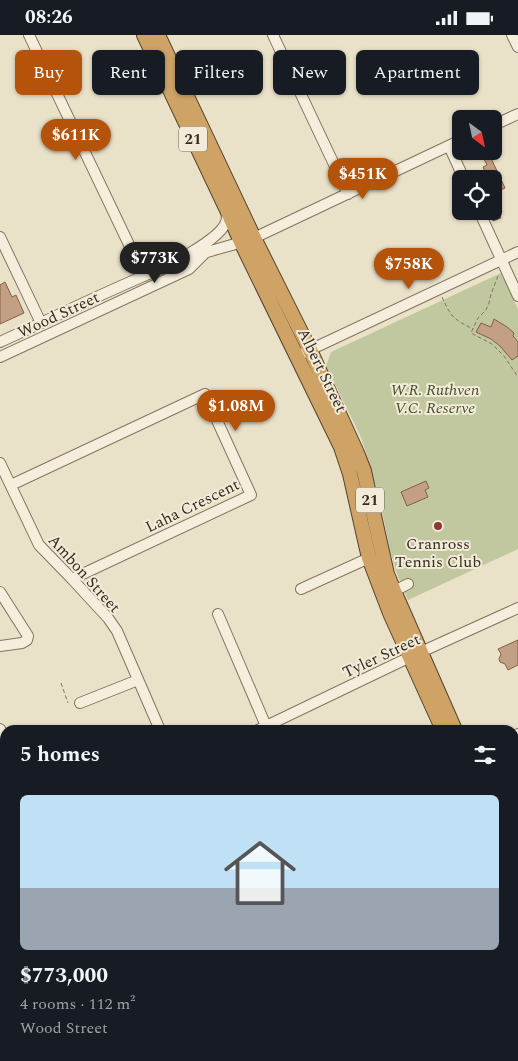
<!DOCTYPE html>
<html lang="en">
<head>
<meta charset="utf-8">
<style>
  :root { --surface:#171b24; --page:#242831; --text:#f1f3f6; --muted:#9ea1a6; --accent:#b45309 }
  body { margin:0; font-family:Spectral,serif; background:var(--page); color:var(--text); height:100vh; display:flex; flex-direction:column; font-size:19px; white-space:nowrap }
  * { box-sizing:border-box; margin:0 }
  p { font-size:16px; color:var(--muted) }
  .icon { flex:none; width:28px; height:28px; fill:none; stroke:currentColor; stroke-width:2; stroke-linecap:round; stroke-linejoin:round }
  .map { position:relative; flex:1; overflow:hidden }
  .panel { position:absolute; left:0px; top:690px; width:519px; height:336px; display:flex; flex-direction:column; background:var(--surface); border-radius:15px 15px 0 0; box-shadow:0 1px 4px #0004 }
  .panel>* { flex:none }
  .top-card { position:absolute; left:15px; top:15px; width:489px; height:45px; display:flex; gap:10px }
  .needle { width:32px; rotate:147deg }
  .tools { position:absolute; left:452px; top:75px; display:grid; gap:10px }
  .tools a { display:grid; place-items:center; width:50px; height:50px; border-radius:8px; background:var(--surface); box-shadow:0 1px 4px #0004; font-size:25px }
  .price { position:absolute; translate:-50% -42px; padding:0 11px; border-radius:18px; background:var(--accent); color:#fff; font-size:16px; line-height:32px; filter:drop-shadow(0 1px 2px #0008) }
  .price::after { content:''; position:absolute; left:50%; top:30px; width:15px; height:11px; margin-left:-8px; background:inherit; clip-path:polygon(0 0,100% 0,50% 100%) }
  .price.active { background:#222; color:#fff }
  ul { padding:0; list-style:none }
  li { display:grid; align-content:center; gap:10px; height:265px; padding:0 20px }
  li span { display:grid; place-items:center; height:155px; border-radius:8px; color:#555 }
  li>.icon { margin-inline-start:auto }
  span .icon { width:90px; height:90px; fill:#fffc; stroke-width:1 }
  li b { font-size:21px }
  h2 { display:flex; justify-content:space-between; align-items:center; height:60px; padding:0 20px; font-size:21px }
  .chip { padding:0 18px; border-radius:8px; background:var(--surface); box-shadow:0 1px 4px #0004; font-size:18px; line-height:45px }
  .chip.active { background:var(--accent); color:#fff }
  .status { display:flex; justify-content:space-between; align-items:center; height:35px; padding:0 25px; background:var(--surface); direction:ltr }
  .status svg { height:14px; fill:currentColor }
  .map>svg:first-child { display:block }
  .green { fill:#c1c79e }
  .building { fill:#c3a084; stroke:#816048 }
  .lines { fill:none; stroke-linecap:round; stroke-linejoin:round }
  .minor-casing { stroke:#847460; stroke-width:12 }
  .highway-casing { stroke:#534333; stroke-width:16 }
  .path { stroke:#847460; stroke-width:1; stroke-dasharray:4 2.5; stroke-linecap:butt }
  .minor { stroke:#f5eedc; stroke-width:10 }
  .highway { stroke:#cea365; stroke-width:14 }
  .poi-dot { fill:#8c3937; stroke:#f2ebd8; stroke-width:2 }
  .labels { text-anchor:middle; stroke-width:4; stroke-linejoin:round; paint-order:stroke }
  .shield { fill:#f2ebd8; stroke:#6f6559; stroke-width:1 }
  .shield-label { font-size:15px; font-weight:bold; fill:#372c22 }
  .street-label { font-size:16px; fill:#372c22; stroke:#f2ebd8 }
  .park-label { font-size:16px; font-style:italic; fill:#46512b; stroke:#f2ebd8 }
  .poi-label { font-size:16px; fill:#372c22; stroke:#f2ebd8 }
</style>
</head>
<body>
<div class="status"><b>08:26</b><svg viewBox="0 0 49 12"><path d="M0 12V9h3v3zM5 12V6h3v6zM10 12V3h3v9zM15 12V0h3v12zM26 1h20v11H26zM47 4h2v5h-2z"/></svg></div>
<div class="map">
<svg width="518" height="1026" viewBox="0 0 518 1026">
  <rect width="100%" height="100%" fill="#eae1c9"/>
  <path class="green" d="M501 238 518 274V514L408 565 397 539 390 515 378 457 366 417 360 400 326 331 331 317Z"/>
  <path class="building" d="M489 119 505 153 494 158V144H488L483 132 487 130 483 122Z
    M494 159 502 177 499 178 501 183 493 186 489 176H494Z
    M5 247 12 262 16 260 24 278 0 289V250Z
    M494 284 507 292 514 298 513 301 518 307V321L512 325 500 311 491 304 476 297 481 288 491 292Z
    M426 446 429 453 425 455 428 462 407 471 401 457Z
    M518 605V630L508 635 505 629 500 627 499 624 501 619 498 614Z"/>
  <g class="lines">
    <g class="minor-casing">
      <path id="minor" d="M29 0 144 241
        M273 0 348 159
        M512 0 518 12
        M494 90 518 79
        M449 111 464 144
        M479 176 518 261
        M0 202 41 288
        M190 218C200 212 222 199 226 187 227 184 227 179 227 175
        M0 307C59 280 117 251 177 227 202 217 229 212 254 203L461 105
        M297 321 518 217
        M0 322 189 234 205 218
        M0 428 39 510 72 544 108 583 117 596 160 695
        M11 450 205 359 251 460 72 544
        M301 554 369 523
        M394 556 408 549
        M0 557 28 601 27 605 22 608 0 611
        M218 579 266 691
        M80 668 138 645
        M0 694 5 702
        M258 695 410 622 518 573
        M514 701 518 699
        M0 815 5 812
        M0 847 5 858
        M514 935 518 934
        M73 1021 80 1024 85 1021
        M392 1021 395 1026
        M58 1026 68 1021"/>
    </g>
    <g class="highway-casing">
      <path id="highway" d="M144 0 227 175 241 207 341 412 350 439 369 523 390 578 443 695
        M158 0 254 203 310 315 357 418 364 436 387 539 394 556 455 695
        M514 821 518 830
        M514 853 518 862"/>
    </g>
    <path class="path" d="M498 241 491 259 489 268 486 275 478 283 471 298 492 309 504 321 518 342
      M442 262C451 282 453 284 473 294
      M61 648 68 668
      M284 1021 286 1026
      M293 1021 296 1026
      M282 1026 290 1021"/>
    <use href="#minor" class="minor"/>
    <use href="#highway" class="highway"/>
  </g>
  <circle class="poi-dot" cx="438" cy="491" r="5"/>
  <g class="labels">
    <g class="shield">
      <rect x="179" y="91.5" width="28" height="25" rx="4"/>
      <rect x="356" y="452.5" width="28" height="25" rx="4"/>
    </g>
    <g class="shield-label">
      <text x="193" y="109">21</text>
      <text x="370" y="470">21</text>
    </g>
    <g class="street-label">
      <text transform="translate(58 279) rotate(-25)" y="6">Wood Street</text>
      <text transform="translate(323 335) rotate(64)" y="6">Albert Street</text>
      <text transform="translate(192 470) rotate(-26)" y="6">Laha Crescent</text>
      <text transform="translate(85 538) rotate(48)" y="6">Ambon Street</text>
      <text transform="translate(381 620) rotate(-25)" y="6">Tyler Street</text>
    </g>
    <g class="park-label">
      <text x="435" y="360">W.R. Ruthven<tspan x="435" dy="18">V.C. Reserve</tspan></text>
    </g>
    <g class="poi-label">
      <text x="438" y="514">Cranross<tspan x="438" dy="18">Tennis Club</tspan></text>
    </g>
  </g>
</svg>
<div class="tools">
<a><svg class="needle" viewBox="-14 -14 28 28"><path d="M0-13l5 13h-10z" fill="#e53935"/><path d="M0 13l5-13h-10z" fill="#9ea1a6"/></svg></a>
<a><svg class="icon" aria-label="locate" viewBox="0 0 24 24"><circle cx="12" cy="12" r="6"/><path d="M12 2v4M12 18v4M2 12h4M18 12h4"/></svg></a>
</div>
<b class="price" style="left:76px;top:126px">$611K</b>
<b class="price" style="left:363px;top:165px">$451K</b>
<b class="price active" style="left:155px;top:249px">$773K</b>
<b class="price" style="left:409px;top:255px">$758K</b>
<b class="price" style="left:236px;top:397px">$1.08M</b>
<div class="top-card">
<a class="chip active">Buy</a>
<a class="chip">Rent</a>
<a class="chip">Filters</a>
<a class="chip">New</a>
<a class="chip">Apartment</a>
</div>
<section class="panel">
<h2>5 homes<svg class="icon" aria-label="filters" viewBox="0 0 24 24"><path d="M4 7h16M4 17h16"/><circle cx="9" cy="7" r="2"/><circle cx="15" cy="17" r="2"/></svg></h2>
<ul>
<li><span style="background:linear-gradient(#bfe0f5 60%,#9aa5b1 0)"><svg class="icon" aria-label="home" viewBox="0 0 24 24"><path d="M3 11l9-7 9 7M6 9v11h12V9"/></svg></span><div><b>$773,000</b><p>4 rooms · 112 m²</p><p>Wood Street</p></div></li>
</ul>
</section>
</div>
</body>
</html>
